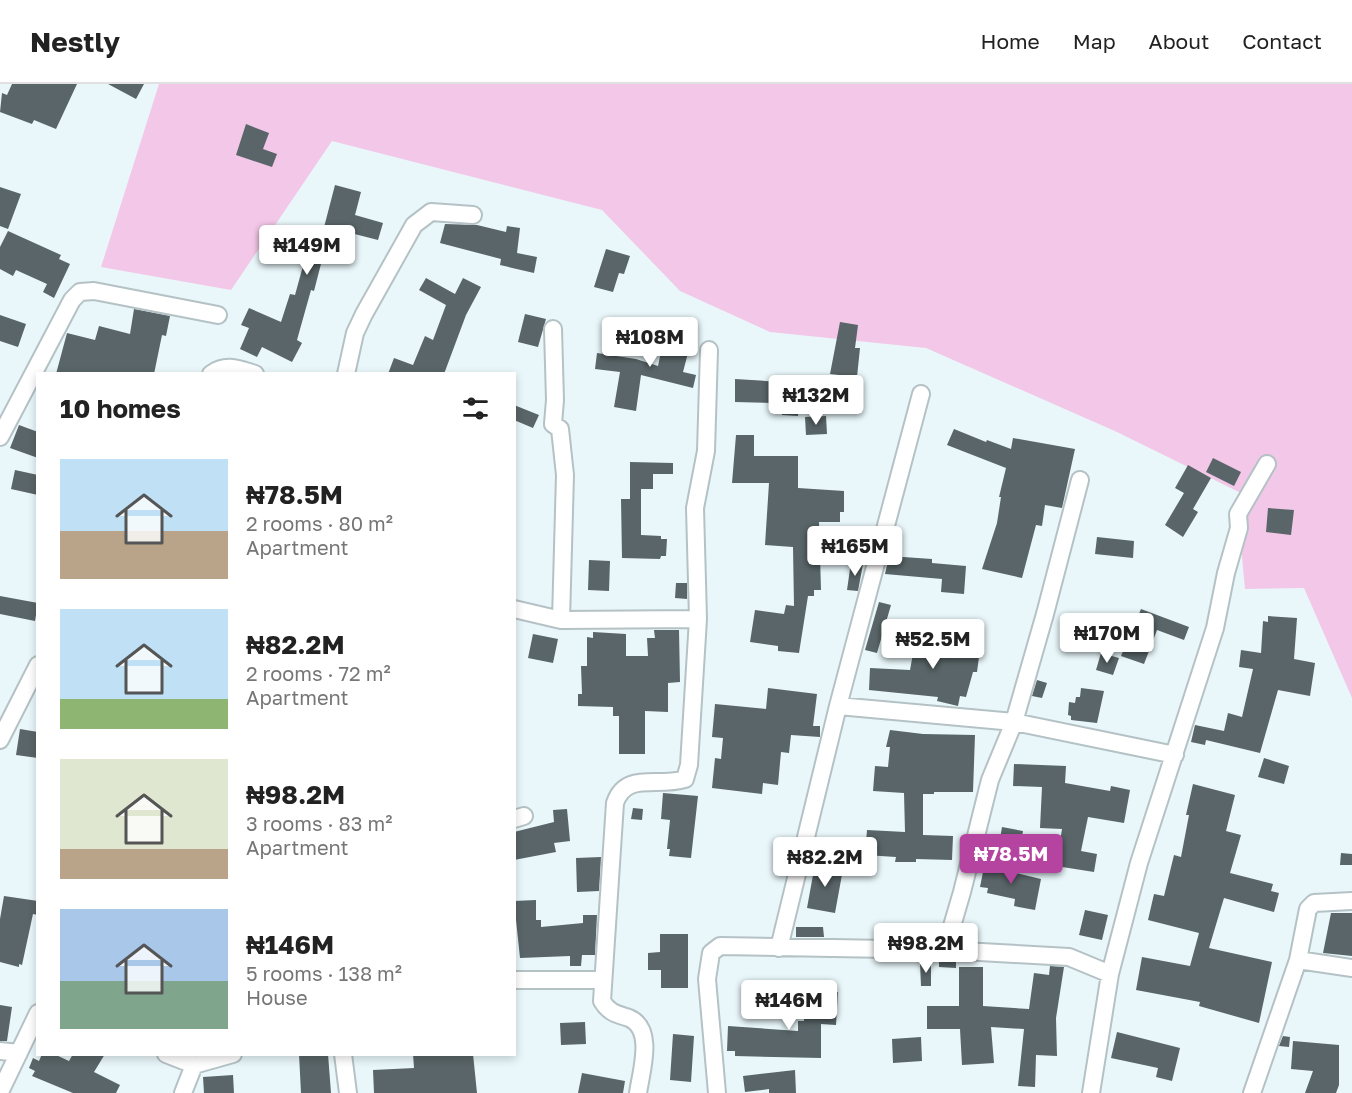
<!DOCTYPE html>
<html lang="en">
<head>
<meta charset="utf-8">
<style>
  :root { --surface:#fff; --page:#f6f6f6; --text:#222; --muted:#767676; --line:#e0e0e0; --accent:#b544a0 }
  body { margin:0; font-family:"Golos Text",sans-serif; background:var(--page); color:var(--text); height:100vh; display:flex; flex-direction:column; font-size:22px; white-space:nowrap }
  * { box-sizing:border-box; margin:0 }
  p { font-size:20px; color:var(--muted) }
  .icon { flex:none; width:33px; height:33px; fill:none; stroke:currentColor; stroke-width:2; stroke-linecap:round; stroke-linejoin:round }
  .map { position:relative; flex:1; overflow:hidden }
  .details { position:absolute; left:36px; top:288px; width:480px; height:684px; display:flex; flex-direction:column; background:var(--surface); border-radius:0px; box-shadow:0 3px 9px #0003 }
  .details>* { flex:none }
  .price { position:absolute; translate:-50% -51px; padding:0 14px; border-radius:6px; background:#fff; color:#222; font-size:20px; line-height:39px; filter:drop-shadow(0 2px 3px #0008) }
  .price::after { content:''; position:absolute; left:50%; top:36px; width:18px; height:14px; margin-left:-9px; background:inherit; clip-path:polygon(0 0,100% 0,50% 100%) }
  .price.selected { background:var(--accent); color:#fff }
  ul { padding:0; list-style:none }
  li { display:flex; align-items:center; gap:18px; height:150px; padding:0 24px }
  li span { display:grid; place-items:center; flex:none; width:168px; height:120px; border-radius:0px; color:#555 }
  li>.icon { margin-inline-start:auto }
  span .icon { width:72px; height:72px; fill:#fffc; stroke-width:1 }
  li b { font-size:26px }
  h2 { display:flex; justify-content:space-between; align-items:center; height:72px; padding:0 24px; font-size:26px }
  header { display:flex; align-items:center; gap:36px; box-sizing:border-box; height:84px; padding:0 30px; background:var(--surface); border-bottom:2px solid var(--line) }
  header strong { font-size:28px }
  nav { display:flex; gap:33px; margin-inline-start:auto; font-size:21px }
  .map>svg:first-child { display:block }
  .green { fill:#f3c7e7 }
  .building { fill:#596568 }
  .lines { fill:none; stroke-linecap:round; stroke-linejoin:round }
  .minor-casing { stroke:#b5c2c5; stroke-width:20 }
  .minor { stroke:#fff; stroke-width:16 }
</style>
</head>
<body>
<header>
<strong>Nestly</strong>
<nav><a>Home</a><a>Map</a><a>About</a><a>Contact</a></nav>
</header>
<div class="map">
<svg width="1352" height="1009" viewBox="0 0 1352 1009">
  <rect width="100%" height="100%" fill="#e9f7fa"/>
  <path class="green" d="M159 0H1352V614L1304 504 1245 505 1238 430 1247 412 1117 348 926 264 770 248 680 207 602 126 332 57 231 206 101 183Z"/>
  <path class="building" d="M12 0H77L56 45 34 36 32 40 0 28 2 9 7 11Z
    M108 0H144L136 15Z
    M246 40 269 49 263 65 277 70 272 83 236 71Z
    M335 101 361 108 355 131 383 139 378 156 339 146 330 178 322 176 314 207 311 206 297 256 302 259 292 278 262 263 257 273 240 265 249 244 241 241 249 224 281 238 290 210 295 211 306 171 289 166 295 143 322 151Z
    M0 103 21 110 8 145 0 142Z
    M445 140 477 141 506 148 507 142 520 144 517 169 537 173 534 189 500 181 501 175 440 159Z
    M8 147 61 171 59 175 70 180 54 214 43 208 47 200 16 186 13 192 0 185V163Z
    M606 165 630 172 624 190 619 189 613 208 594 203Z
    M426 194 455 210 463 194 481 203 466 231 444 290H388L394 274 413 281 425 252 433 256 446 221 419 206Z
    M134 225 170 232 166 252 162 251 154 290H56L67 249 95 256 99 242 130 250Z
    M525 230 546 235 538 263 518 258Z
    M0 231 26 240 18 263 0 257Z
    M840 238 858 241 855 264H860L857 293 830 290Z
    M666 244 693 250 683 288 696 291 693 304 641 291 636 327 614 323 620 288 595 285 597 269 636 275 658 282Z
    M735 295 798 299V332L782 331V321H777V319L735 318Z
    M514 321 539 331 533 344 514 336Z
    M826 332 827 350 806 351 805 333Z
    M19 341 38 348V374L10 364Z
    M954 345 986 358 987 356 1011 365 1013 354 1075 365 1062 424 1045 421 1042 442 1036 441 1022 494 982 485 997 439 1001 413H999L1006 384 947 361Z
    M736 351H754V372H798V404L844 407V428H840V438H819L821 506H814V512H808L799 569 778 567V562L750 558 755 526 784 530 786 521 794 522 793 463 765 461 769 399H732Z
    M1213 374 1241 388 1234 402 1206 388Z
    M630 378 673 379V390H653V405H641V451L661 452V455H667L666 472H661L660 475 622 474 621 415H630Z
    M1188 381 1211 394 1193 425 1198 428 1183 453 1165 441 1184 409 1175 404Z
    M15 386 38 391V411L11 405Z
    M1268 424 1294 426 1291 451 1266 448Z
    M1097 453 1134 457 1133 474 1095 470Z
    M889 472 932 475V479L966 482 964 510 941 508 942 495 885 490Z
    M589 476 610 477 609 507 588 506Z
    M851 478 863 480 858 507 847 506Z
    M676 499H687V515L675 514Z
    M0 512 38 519 35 537 0 530Z
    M879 518 891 521 877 569 865 566Z
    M1141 525 1189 543 1184 556 1157 546 1144 580 1121 572Z
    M1268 532 1297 534 1294 575 1315 579 1310 612 1278 606 1260 669 1206 656 1205 661 1191 658 1195 641 1224 647 1228 629 1242 633 1253 585 1239 583 1241 566 1261 569 1263 537 1268 538Z
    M654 546H679L680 598 668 599V628L645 627V670H619V632H613V623L578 622V610H582L581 582H587V553L593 554V548L626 550V572H648L647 554H655Z
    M921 547 981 558 977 588H973L966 613 960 612 958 622 937 617 938 613 869 606 870 584 910 586 914 564H918Z
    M533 550 558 555 553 579 528 574Z
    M1101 569 1119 574 1113 591 1096 586Z
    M1037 596 1047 599 1042 614 1032 612Z
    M768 604 817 610 813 642H820V653L791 651 789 669 781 668 778 701 763 699 762 710 712 704 715 674 721 675 723 654 712 653 715 620 766 625Z
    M1081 604 1104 607 1097 639 1071 636V632L1068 631 1069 618 1075 619 1076 613H1080Z
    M20 645 38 648V674L16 671Z
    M890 646 923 650 975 651 973 708H934V710H923V751L953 752 952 776 916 775V778H895L896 773 865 771 867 746 905 748 904 709 873 707 875 682 888 683 890 663H886Z
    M1264 674 1289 682 1284 700 1258 693Z
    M1014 680 1066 682 1065 699 1110 707 1111 702 1130 706 1124 739 1088 733 1081 767 1097 770 1094 788 1056 782 1062 745 1040 744 1042 703 1013 702Z
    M1193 700 1235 711 1226 747 1241 751 1230 789 1273 800 1271 807 1279 809 1274 828 1224 814 1209 864 1272 878 1259 939 1199 922 1200 918 1136 906 1142 873 1190 882 1199 849 1148 836 1154 810 1164 812 1174 771 1181 773 1189 731H1186Z
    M663 709 698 712 691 774 669 772 670 765H667L670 736 661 735Z
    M633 724 643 725 642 736 631 735Z
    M567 725 570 757 554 759 556 768 514 776V748L554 738 553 726Z
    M1002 743 1023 747 1021 759 1000 755Z
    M1341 769 1352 770V781H1340Z
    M601 773 599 807 577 808 576 774Z
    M985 778 1008 782 1007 787 1041 795 1035 826 1014 822 1015 815 987 809 988 804 980 803Z
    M815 780 843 785 835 829 807 824Z
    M4 812 38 817V831L33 830 22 881 19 880V883L0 878V835Z
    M536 816V836H541V843L583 839V831H597L595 871H582L581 882H570V872L520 874 514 817Z
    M1085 826 1108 831 1102 856 1079 851Z
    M1331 829H1352V872L1323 869Z
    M796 843H823L824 853H796Z
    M660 850H688V904H661V886H648V869L660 868Z
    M939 876 956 877V884L939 883Z
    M920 879H931V902H921Z
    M1050 882 1064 883 1056 934 1057 972 1036 971 1035 1003 1018 1002 1024 945 991 943 994 979 962 981 960 945H927V922H959V883H983V922L1029 925 1034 889 1049 891Z
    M817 901 829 902 828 908H838L836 941 821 940V974L735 972V967H727L728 942 798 947V937H804L806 904H816Z
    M0 921 12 923 7 957H0Z
    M585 938 586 960 561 961 560 939Z
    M1117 948 1180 964 1172 997 1156 993 1158 984 1111 974Z
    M673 950 694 952 691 998 670 996Z
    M1283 952 1290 953 1289 963 1279 962Z
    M921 953 922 977 893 979 892 955Z
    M1293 957 1339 961V1001L1336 1009H1305L1313 987 1291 985Z
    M42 970H54L69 977 73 970H105L94 988 120 1001 116 1009H73L32 992 35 987 29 984 33 974 39 977Z
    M299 970H328L331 1009H301Z
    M413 970H473L477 1009H374L373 986 414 984Z
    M795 986 796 1009H769V1005L745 1008 743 992Z
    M582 989 625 997 623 1009H578Z
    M233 991 234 1009H204L203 993Z"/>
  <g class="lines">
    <g class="minor-casing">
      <path id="minor" d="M553 245 555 316 553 340 560 345 565 391 561 536
        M211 290C226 279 239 285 255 290
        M346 290 355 249 364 230 414 141 431 128 473 131
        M0 353 72 216 80 208 94 207 218 231
        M514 525 561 536 698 535
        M838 622 1014 638 1175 671
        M0 656 38 581
        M514 735 524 732
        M779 864 838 622 921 310
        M945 866 962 808 990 696 1014 638 1045 530 1080 396
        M1298 876 1352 884
        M514 896H603
        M0 967 19 969
        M166 970 194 981 233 970
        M343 970 348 1009
        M0 1008 38 929
        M183 1009 194 981
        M638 1009C641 988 655 945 629 934 617 930 609 929 602 917L615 719C626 687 657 704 685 695L689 681 698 535 695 424 706 367 709 266
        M717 1009 707 895 711 869 720 862 945 866 1069 873 1110 890
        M1091 1009 1110 890 1139 779 1215 544 1226 489 1239 444 1238 430 1267 380
        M1252 1009 1298 876 1308 825 1314 819 1352 817"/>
    </g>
    <use href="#minor" class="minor"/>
  </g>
</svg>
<b class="price" style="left:307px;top:192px">₦149M</b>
<b class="price" style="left:650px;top:284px">₦108M</b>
<b class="price" style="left:816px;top:342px">₦132M</b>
<b class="price" style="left:855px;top:493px">₦165M</b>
<b class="price" style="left:1107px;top:580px">₦170M</b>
<b class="price" style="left:933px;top:586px">₦52.5M</b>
<b class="price selected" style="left:1011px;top:801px">₦78.5M</b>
<b class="price" style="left:825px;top:804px">₦82.2M</b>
<b class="price" style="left:926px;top:890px">₦98.2M</b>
<b class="price" style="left:789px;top:947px">₦146M</b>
<section class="details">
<h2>10 homes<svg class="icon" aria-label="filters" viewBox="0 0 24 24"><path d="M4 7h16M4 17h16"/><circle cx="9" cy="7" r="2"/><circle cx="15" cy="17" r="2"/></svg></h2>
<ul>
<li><span style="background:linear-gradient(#bfe0f5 60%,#b9a48a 0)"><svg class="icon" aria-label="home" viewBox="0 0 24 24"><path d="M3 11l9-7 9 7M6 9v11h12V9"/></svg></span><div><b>₦78.5M</b><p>2 rooms · 80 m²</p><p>Apartment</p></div></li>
<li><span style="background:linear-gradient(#bfe0f5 75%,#8fb573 0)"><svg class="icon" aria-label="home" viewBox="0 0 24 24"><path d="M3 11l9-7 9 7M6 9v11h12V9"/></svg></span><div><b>₦82.2M</b><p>2 rooms · 72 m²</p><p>Apartment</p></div></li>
<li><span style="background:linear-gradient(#dfe7d0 75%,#b9a48a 0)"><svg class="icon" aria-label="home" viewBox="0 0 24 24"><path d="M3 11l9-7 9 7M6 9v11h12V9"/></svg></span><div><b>₦98.2M</b><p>3 rooms · 83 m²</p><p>Apartment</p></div></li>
<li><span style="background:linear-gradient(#a9c7e8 60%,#7fa58c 0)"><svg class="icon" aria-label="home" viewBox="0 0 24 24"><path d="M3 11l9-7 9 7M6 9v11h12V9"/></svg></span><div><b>₦146M</b><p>5 rooms · 138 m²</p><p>House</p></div></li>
</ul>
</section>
</div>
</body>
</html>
